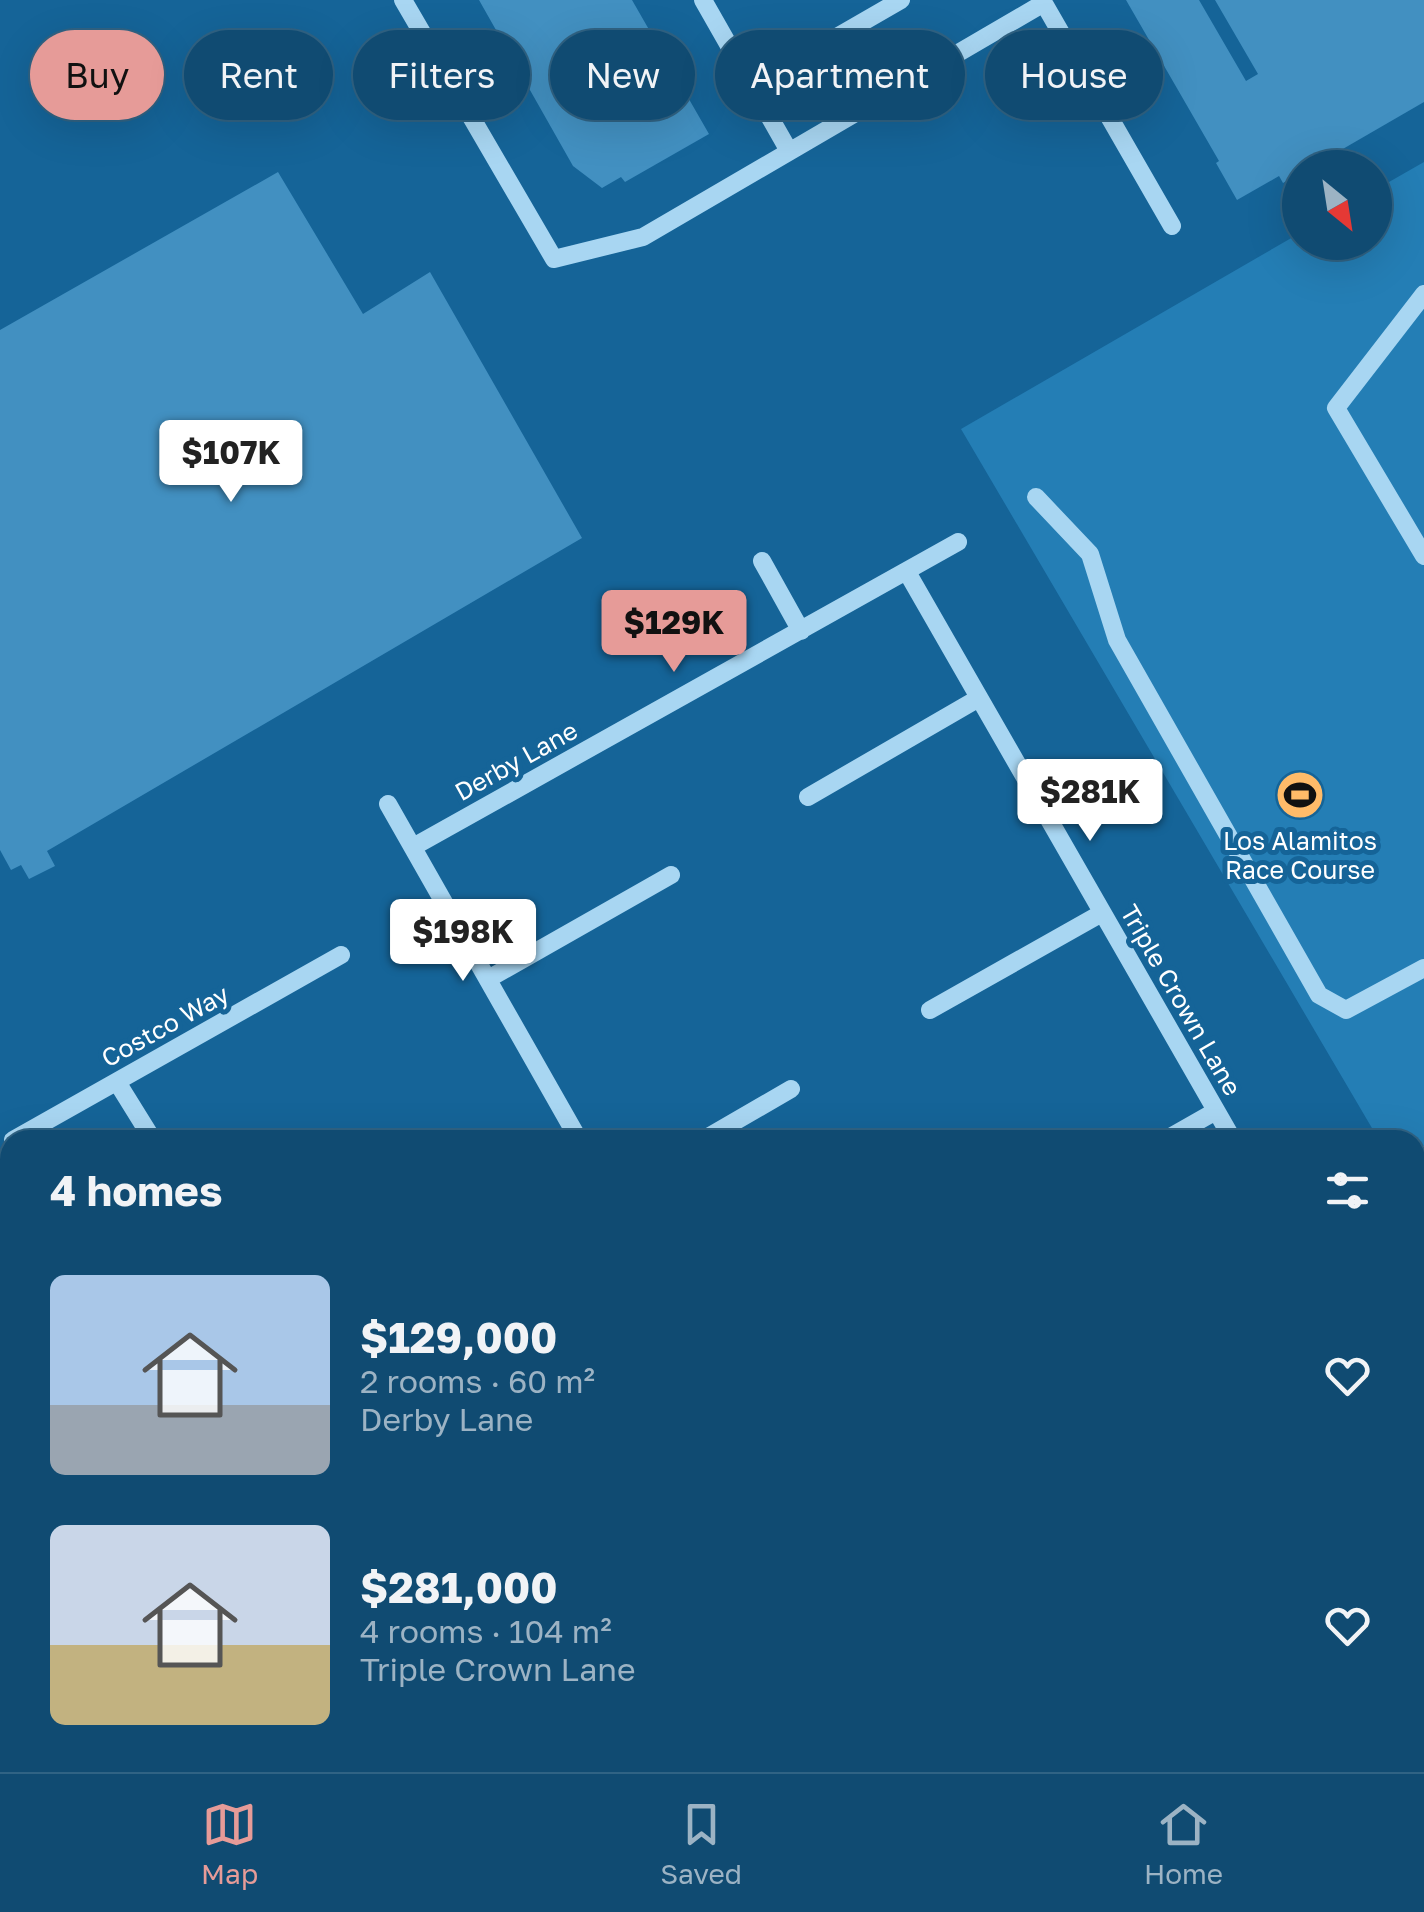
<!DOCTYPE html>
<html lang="en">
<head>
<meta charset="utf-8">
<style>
  :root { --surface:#104b72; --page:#1e557a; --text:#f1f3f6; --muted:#9cb3c4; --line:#306384; --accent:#e69b98 }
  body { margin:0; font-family:"Golos Text",sans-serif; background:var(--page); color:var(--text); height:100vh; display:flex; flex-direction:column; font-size:38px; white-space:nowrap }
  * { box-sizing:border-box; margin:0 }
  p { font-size:32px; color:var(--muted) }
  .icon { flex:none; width:55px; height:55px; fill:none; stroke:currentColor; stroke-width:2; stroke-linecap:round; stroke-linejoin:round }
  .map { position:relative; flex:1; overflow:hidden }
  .sheet { position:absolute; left:0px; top:1130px; width:1425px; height:642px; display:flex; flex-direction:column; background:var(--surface); border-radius:30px 30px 0 0; box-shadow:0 10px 40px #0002,0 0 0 2px var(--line) }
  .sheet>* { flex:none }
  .banner { position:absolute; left:30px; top:30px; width:1365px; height:90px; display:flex; gap:20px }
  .needle { width:65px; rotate:150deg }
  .buttons { position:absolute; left:1282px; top:150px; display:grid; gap:20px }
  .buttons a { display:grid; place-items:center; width:110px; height:110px; border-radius:50%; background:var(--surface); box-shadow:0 10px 40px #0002,0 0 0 2px var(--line); font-size:50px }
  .price { position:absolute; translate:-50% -85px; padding:0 22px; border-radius:10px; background:#fff; color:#222; font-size:32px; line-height:65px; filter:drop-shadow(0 2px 5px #0008) }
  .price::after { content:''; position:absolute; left:50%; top:60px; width:30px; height:22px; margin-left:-15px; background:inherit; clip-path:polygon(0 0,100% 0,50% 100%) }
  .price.on { background:var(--accent); color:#111 }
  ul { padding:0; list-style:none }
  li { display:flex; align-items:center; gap:30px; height:250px; padding:0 50px }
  li span { display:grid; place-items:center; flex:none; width:280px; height:200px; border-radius:15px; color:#555 }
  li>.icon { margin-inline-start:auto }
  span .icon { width:120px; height:120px; fill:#fffc; stroke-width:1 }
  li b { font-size:42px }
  h2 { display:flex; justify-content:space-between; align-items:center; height:120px; padding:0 50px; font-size:42px }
  .pill { padding:0 35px; border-radius:45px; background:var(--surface); box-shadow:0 10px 40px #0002,0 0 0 2px var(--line); font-size:35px; line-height:90px }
  .pill.on { background:var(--accent); color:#111 }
  .menu { display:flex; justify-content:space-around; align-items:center; height:140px; border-top:2px solid var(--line); background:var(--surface); font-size:28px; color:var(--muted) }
  .menu a { display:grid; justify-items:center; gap:5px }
  .menu .on { color:var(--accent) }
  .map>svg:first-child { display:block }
  .green { fill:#247eb5 }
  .building { fill:#4290c1 }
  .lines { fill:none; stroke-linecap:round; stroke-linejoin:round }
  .minor { stroke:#a8d6f2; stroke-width:18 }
  .labels { text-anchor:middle; stroke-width:10; stroke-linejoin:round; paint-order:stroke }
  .street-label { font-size:25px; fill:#fff; stroke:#156498 }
  .poi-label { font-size:25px; fill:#fff; stroke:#156498 }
</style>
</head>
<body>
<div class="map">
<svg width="1424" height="1772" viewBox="0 0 1424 1772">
  <rect width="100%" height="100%" fill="#156498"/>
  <path class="green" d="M1424 162V1681L1415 1687V1228L1421 1224 1415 1211V1140H1379L961 429 1300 233V242H1375V190Z
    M692 1763H1282L1265 1772H698Z"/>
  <path class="building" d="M479 0H632L709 134 625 182 621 177 602 188 573 166Z
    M1126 0H1199L1246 81 1258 74 1215 0H1424V102L1310 168H1300V173L1283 183 1279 176 1237 200 1216 163 1219 161Z
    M278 172 363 314 430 272 582 538 47 851 55 866 29 879 21 865 11 870 0 850V330Z
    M10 1435V1644L0 1649V1482L4 1480 0 1472V1459L7 1454 1 1440Z"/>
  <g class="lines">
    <path class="minor" d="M403 0 554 259 643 237 1044 3
      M703 0 789 151
      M1042 0 1172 226
      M752 86 901 0
      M1424 294 1336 408 1424 556
      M1036 497 1090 554 1117 640 1319 995 1346 1010 1424 968
      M762 561 801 631
      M907 572 1233 1140
      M808 797 979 698
      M388 804 579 1140
      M413 847 958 542
      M488 979 671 875
      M930 1010 1102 913
      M117 1082 153 1140
      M13 1140 341 955
      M703 1140 791 1089
      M1165 1140 1216 1111
      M1415 1161 1424 1155
      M1415 1506 1424 1501
      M1415 1756 1424 1772
      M654 1762 659 1772
      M772 1762 778 1772
      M340 1772 356 1762
      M564 1772 581 1762
      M932 1772 949 1762
      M1213 1772 1229 1762
      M1385 1772 1402 1762"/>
  </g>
  <defs>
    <g id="stadium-disc" transform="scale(2.5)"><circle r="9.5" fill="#ffbb69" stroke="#156498"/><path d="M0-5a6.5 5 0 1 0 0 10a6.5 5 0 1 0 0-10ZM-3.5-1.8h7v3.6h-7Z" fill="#111"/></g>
  </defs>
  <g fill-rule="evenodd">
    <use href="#stadium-disc" x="1300" y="795"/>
  </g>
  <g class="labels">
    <g class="street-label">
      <text transform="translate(516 761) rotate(-29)" y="9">Derby Lane</text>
      <text transform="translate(1181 1000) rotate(60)" y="9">Triple Crown Lane</text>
      <text transform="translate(165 1026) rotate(-29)" y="9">Costco Way</text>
    </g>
    <g class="poi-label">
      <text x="1300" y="850">Los Alamitos<tspan x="1300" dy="29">Race Course</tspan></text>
    </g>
  </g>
</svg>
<div class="buttons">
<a><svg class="needle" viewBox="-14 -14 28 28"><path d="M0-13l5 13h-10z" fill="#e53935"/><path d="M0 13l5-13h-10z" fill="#9cb3c4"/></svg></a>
</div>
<b class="price" style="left:231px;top:505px">$107K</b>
<b class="price on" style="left:674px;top:675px">$129K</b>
<b class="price" style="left:1090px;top:844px">$281K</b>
<b class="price" style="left:463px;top:984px">$198K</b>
<div class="banner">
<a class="pill on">Buy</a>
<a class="pill">Rent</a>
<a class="pill">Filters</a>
<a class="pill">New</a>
<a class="pill">Apartment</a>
<a class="pill">House</a>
</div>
<section class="sheet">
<h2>4 homes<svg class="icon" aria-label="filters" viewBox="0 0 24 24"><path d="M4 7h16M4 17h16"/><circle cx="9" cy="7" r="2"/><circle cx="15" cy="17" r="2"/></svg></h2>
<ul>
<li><span style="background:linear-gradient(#a9c7e8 65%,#9aa5b1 0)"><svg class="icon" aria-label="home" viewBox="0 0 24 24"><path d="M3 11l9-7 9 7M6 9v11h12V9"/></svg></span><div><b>$129,000</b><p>2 rooms · 60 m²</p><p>Derby Lane</p></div><svg class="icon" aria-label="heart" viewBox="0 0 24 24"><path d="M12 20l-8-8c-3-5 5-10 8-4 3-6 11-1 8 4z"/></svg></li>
<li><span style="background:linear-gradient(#c9d6e8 60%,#c2b280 0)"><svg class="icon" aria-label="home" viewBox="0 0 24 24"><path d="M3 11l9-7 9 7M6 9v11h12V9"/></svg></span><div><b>$281,000</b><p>4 rooms · 104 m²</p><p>Triple Crown Lane</p></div><svg class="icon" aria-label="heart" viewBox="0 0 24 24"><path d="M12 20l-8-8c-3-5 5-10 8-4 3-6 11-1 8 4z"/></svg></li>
</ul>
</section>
</div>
<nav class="menu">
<a class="on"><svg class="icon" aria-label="map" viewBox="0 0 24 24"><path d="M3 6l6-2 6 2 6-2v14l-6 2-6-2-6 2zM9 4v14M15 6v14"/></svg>Map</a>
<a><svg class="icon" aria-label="saved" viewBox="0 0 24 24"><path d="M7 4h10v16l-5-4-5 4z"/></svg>Saved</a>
<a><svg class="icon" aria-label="home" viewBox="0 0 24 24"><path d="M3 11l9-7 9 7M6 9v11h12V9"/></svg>Home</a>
</nav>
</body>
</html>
